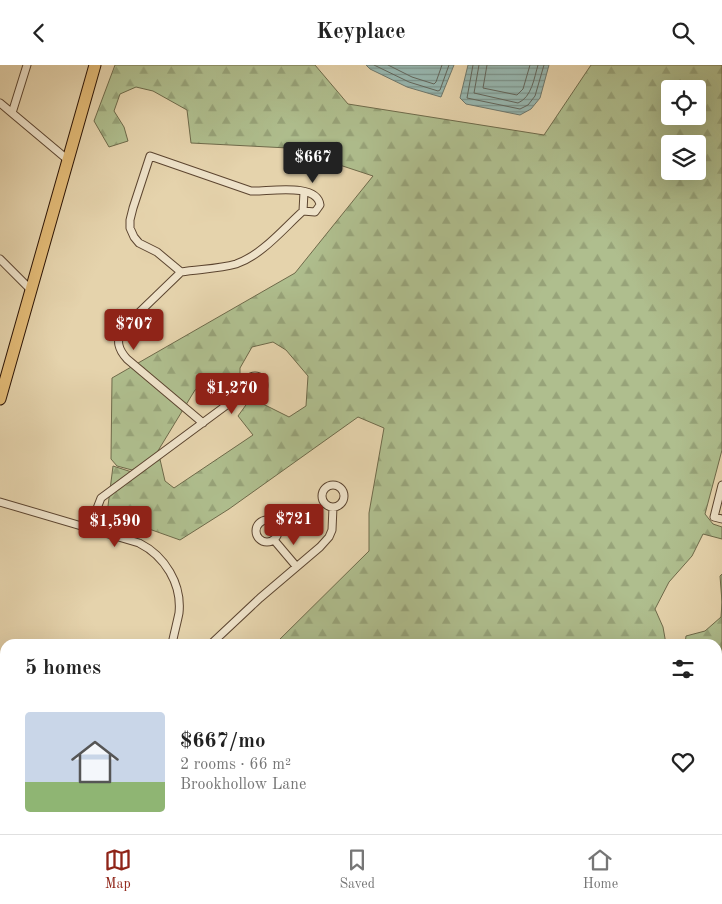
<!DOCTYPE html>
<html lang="en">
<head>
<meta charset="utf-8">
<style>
  :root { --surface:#fff; --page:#f6f6f6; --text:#222; --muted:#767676; --line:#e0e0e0; --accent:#8f2418 }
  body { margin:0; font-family:"Old Standard TT",serif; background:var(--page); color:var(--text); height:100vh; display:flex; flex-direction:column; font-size:19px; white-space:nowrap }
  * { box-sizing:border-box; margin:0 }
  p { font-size:16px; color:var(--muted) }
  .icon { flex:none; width:28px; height:28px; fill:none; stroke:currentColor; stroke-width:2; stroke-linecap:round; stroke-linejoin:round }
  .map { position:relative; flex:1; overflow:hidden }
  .side { position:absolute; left:0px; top:574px; width:722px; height:196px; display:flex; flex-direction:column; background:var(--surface); border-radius:15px 15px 0 0; box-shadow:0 5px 20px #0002 }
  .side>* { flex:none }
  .tools { position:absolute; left:661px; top:15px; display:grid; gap:10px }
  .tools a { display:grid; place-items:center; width:45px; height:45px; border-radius:5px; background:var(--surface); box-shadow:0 5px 20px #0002; font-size:25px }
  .price { position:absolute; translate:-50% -42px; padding:0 11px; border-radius:5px; background:var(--accent); color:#fff; font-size:16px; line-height:32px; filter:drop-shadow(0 1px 2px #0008) }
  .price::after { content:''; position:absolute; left:50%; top:30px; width:15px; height:11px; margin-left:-8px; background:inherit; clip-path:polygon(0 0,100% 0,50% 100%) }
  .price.on { background:#222; color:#fff }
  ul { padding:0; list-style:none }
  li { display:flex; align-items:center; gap:15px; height:125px; padding:0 25px }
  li+li { border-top:1px solid var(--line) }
  li span { display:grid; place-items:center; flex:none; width:140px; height:100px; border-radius:5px; color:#555 }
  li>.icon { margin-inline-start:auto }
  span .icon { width:60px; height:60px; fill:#fffc; stroke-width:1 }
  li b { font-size:21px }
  h2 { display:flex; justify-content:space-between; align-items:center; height:60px; padding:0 25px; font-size:21px }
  header { display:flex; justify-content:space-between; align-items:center; height:65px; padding:0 25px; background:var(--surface); font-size:22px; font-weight:700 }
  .tab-bar { display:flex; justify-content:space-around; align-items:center; height:70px; border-top:1px solid var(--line); background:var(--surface); font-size:14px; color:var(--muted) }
  .tab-bar a { display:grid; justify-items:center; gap:2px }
  .tab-bar .on { color:var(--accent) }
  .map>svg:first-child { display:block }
  .forest { fill:url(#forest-firs); stroke:#6e6a4a; fill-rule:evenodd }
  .water { fill:url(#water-rules); stroke:#6d776c }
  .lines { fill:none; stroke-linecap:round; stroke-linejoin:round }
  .shore { stroke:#62665c; stroke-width:1 }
  .street-casing { stroke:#5c4530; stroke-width:9 }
  .primary-casing { stroke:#2e1607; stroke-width:13 }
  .highway-casing { stroke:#2e1607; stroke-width:14 }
  .street { stroke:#eee2c9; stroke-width:7 }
  .primary { stroke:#e2ba76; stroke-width:11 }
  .highway { stroke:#e2ba76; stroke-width:12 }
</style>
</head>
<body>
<header><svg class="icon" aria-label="back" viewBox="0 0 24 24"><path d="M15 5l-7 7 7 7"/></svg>Keyplace<svg class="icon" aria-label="search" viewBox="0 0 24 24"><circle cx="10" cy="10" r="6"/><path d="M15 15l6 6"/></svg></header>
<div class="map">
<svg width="722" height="769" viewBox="0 0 722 769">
  <defs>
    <pattern id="forest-firs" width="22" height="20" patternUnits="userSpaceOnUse" patternTransform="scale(1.25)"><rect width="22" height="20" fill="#afbe8e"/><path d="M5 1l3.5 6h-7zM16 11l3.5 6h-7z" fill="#97a379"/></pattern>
    <pattern id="water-rules" width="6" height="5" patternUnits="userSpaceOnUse" patternTransform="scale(1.25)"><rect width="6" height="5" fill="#97b7b0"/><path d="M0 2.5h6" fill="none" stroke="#7c948d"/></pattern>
  </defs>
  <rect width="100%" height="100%" fill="#e5d3ac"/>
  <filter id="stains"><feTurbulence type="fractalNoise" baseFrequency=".004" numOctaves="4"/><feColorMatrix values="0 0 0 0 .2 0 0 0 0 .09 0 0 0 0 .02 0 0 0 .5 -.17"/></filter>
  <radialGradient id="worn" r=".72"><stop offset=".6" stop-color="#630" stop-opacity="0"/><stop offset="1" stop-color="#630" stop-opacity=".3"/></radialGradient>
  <path class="forest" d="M115 0H315L348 39 544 70 591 0H722V385L705 449 713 459 722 462V474L703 469 692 491 669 517 655 544 663 562 666 579H275L369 486V448L384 363 358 352 229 444 180 475 107 449 113 401 138 409 159 390 165 416 174 423 253 370 238 351 251 333 289 352 306 341 308 311 286 285 273 277 252 282 240 303V324L225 332 217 313 195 325 153 394 132 405 117 401 111 394 112 313 295 208 373 111 288 83 191 78 187 45 153 26 136 22 120 29 114 46 124 62 128 76 109 82 94 56ZM670 24H698V51H670ZM670 79H698V106H670Z
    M722 509V615L718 613V579H685L686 571 705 566 721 552 722 537 720 511Z
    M212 765H613L612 769H210Z"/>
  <path class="water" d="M366 0H454L441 32 407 22 370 4Z
    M468 0H549L540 33 531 44 520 50 466 39 460 33Z"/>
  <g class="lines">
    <path class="shore" d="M374 0 409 17 438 26 440 25 449 0
      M388 0 412 12 434 19 436 17 442 0
      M473 0 467 33 520 44 528 40 535 31 544 0
      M479 0 474 28 518 38C532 32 534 13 538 0
      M487 0 483 23 517 30 523 24 530 0"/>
    <g class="street-casing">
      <path id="street" d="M0 38 12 48 27 0
        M12 48 68 95
        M150 91 251 126C267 127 317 117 320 140L315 147 303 146C283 164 262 190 236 199 219 204 199 204 181 207L157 187 139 178 134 172 130 163V155L133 143Z
        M303 146 304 127
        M0 194 31 225
        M181 207 122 264C116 276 118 284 127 294L203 358
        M246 320a9 9 0 1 1 18 0a9 9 0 1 1-18 0Z
        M722 420 714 452 722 454
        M322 431a11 11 0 1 1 22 0a11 11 0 1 1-22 0Z
        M0 437 139 478C165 491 182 519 179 548 177 558 174 569 172 579
        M256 466a11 11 0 1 1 22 0a11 11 0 1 1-22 0Z
        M89 464 101 433 247 325
        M274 475 296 501
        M211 579 260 533 320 482 329 472 332 465 333 442"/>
    </g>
    <g class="primary-casing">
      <path id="primary" d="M0 334 95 0"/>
    </g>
    <g class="highway-casing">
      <path id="highway" d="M0 765 3 769"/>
    </g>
    <use href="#street" class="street"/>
    <use href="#primary" class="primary"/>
    <use href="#highway" class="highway"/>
  </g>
  <rect width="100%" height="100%" filter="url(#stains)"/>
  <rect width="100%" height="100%" fill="url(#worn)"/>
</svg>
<div class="tools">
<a><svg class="icon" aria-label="locate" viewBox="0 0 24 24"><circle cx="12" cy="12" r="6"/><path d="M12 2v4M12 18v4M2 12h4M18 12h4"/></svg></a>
<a><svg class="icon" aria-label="layers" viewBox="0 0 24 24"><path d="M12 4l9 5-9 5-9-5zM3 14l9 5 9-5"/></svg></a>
</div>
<b class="price on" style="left:313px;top:119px">$667</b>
<b class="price" style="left:134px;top:286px">$707</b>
<b class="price" style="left:232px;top:350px">$1,270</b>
<b class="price" style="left:294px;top:481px">$721</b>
<b class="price" style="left:115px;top:483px">$1,590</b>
<section class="side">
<h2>5 homes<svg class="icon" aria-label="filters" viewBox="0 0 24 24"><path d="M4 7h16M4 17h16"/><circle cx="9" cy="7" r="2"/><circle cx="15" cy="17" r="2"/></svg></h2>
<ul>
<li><span style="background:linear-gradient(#c9d6e8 70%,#8fb573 0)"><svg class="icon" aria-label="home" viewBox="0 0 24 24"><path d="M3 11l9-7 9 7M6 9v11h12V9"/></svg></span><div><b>$667/mo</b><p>2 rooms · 66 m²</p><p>Brookhollow Lane</p></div><svg class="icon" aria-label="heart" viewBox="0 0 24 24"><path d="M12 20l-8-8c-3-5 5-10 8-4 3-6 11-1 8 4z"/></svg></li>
</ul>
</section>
</div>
<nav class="tab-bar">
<a class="on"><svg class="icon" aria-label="map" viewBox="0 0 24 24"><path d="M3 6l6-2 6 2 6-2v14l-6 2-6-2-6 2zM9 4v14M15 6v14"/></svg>Map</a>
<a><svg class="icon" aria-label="saved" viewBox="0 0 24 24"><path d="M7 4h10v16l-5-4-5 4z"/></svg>Saved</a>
<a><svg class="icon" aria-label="home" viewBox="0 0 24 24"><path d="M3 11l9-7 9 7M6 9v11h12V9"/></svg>Home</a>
</nav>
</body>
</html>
